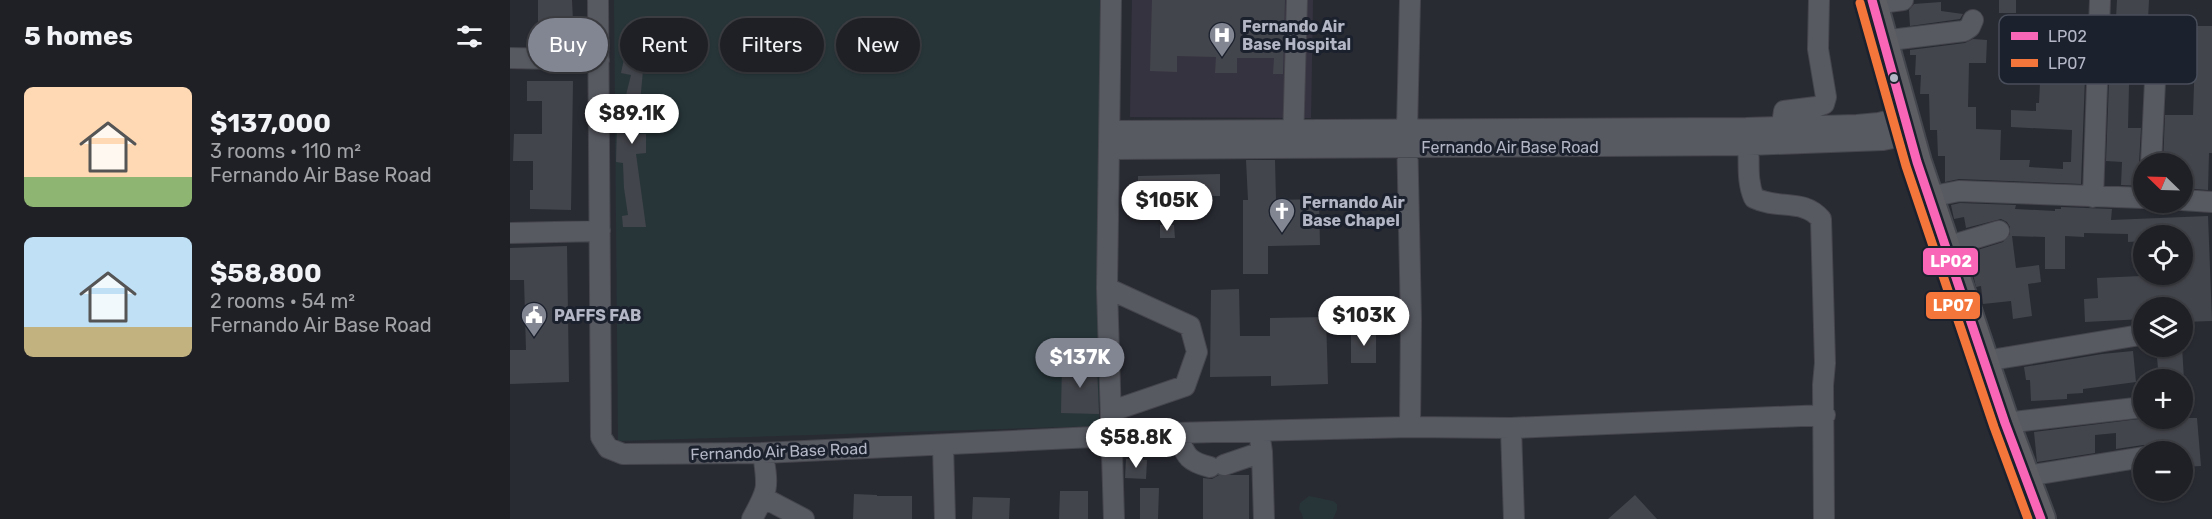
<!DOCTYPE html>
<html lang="en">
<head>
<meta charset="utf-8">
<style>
  :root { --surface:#1f2026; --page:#27282e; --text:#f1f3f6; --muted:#a1a3a7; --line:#3c3e43; --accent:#828592 }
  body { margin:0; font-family:Rubik,sans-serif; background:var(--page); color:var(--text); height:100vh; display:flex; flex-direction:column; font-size:22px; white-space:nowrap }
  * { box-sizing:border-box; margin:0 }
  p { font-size:20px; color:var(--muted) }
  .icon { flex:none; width:33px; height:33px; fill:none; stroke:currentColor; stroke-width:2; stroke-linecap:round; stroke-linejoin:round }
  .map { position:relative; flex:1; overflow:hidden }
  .side { display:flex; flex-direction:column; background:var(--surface); width:510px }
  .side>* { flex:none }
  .guide { position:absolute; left:18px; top:18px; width:570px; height:54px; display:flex; gap:12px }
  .needle { width:39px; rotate:293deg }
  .controls { position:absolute; left:1623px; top:153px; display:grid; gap:12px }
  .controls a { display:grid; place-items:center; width:60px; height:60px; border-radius:50%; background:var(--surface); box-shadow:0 2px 4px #0004,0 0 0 2px var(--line); font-size:30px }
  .price { position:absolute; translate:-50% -51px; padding:0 14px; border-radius:21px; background:#fff; color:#222; font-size:20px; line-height:39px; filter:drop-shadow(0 2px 3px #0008) }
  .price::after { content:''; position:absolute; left:50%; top:36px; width:18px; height:14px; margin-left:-9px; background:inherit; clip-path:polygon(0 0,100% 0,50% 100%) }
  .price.active { background:var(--accent); color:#fff }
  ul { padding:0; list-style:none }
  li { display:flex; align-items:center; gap:18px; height:150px; padding:0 24px }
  li span { display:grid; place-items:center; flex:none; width:168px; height:120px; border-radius:9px; color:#555 }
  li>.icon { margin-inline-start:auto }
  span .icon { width:72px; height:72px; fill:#fffc; stroke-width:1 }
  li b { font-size:26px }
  h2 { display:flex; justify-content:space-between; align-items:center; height:72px; padding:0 24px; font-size:26px }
  .pill { padding:0 21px; border-radius:27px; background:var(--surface); box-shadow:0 2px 4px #0004,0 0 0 2px var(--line); font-size:21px; line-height:54px }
  .pill.active { background:var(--accent); color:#fff }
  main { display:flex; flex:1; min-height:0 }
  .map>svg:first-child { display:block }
  .medical { fill:#363340 }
  .green { fill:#273539 }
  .building { fill:#43454c }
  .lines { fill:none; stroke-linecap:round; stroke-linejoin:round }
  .minor-casing { stroke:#45464d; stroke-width:22 }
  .highway-casing { stroke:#45474f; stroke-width:32 }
  .minor { stroke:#585a62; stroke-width:20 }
  .highway { stroke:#5d5e63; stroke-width:28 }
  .bus-1-casing { stroke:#1c212e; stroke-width:14 }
  .bus-2-casing { stroke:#1c212e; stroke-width:14 }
  .bus-1 { stroke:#fa66b7; stroke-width:9 }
  .bus-2 { stroke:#f5763a; stroke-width:9 }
  .bus-dot { fill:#b2b6c5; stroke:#1c212e; stroke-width:2 }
  .labels { text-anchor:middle; stroke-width:6; stroke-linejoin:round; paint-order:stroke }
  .poi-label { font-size:16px; font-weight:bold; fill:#b2b6c5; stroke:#1c212e; text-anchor:start }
  .street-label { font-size:16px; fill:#b2b6c5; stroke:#1c212e }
  .key { fill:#1c212e; stroke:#494e5b; stroke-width:1.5 }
  .key-label { font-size:16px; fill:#b2b6c5 }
  .line-badge { stroke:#1c212e; stroke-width:2 }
  .badge-label { font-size:16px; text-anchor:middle; font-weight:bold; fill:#fff }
</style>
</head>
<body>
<main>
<section class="side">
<h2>5 homes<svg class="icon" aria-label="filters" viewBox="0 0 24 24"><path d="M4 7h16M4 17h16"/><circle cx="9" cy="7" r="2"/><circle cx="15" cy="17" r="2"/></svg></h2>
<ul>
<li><span style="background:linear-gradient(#ffd9b3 75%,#8fb573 0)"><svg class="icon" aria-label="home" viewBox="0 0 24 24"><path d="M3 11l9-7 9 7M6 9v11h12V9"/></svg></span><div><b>$137,000</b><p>3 rooms · 110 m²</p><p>Fernando Air Base Road</p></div></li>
<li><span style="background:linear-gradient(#bfe0f5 75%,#c2b280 0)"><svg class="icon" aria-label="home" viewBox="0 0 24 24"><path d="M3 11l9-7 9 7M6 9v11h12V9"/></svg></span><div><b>$58,800</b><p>2 rooms · 54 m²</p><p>Fernando Air Base Road</p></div></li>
</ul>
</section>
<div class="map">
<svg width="1702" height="519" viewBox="0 0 1702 519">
  <rect width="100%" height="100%" fill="#292b33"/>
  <path class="medical" d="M622 0H803L801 118 620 117Z"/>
  <path class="green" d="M104 0H590L589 426 108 441Z
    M799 496 823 501 827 504V510L823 519H793L792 514 789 509 790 503Z"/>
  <path class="building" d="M28 0H62L63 21H68L67 39H28Z
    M642 0H775L773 74H763L764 58H727V73H705L706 57 667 56V72L640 71Z
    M1489 0H1506V13H1489Z
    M1607 0H1639L1638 19 1606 18Z
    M1431 2V11L1453 14 1450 19 1400 26 1399 10 1404 4Z
    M1686 26H1702V153H1699L1698 190 1672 188V164H1653L1655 115H1683Z
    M1463 39 1477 40 1476 63H1459L1458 107H1466V129L1491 130 1490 160H1520L1519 167 1553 169V162H1561L1562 130 1501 127V110L1526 111V103H1529L1530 83 1553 84 1555 53 1571 54 1570 77H1575L1571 184 1449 179 1435 182V156H1428L1427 130H1420L1419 94H1410L1411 75H1405L1406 55H1400V50L1455 43Z
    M1600 56 1641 59 1640 71 1635 76 1633 84H1619L1618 128H1631L1629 163 1633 172 1632 186 1611 185 1612 162 1596 161Z
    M114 59 134 60 127 134H136V153L126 154 136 227H113L112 216 118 215 114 188 113 163 106 162 107 125H113L114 103 121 75 111 73Z
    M17 81H63L61 210 20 209V190H23V161H3L4 134H32V101H17Z
    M736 160H765L766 200 809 199 810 245 758 246V274H733V200H738Z
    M710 174V196H679V220H657L656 195 628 196V176Z
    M1450 203 1506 205 1505 209 1545 211V209H1551V207L1602 209 1601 220 1698 216 1702 321 1672 322V308H1634V319L1575 322 1574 299 1588 298 1587 278 1675 274 1673 236H1634V241L1618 242V234L1574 233V237L1555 236V269H1535V237L1502 236 1506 268 1529 265 1531 282 1518 284 1522 316 1503 319 1501 301 1473 304 1471 286 1466 287 1458 253 1493 242 1500 234V227L1497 222 1491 219 1456 228 1454 217 1444 219 1441 205Z
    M650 225H664L665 238H650Z
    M57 246 59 382 0 384V350H16L14 280H0V248Z
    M729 289 730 336H760V318L816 317 818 384 761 386V376L700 377 701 290Z
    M841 330H866V363H841Z
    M1646 346H1672L1674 380H1649Z
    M1623 351 1626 382 1573 389V393L1557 394V399L1521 401 1520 380H1516L1514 367 1592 354Z
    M552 363 587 364 589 414 551 413Z
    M1637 418H1687L1691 466 1672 467V452H1644L1639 446 1633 445 1606 449V433L1585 435V453L1527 462 1524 432Z
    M616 459 637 460 636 479 615 478Z
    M709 475H739V519H693V478L702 479Z
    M630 488H649L648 519H630Z
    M550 491H578V519H549Z
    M344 494 367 495V496H402V519H343Z
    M1125 495 1147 519H1098Z
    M463 497 500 498 499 519H462Z"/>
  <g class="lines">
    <g class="minor-casing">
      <path id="minor" d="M88 0 91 437 98 448 113 454 253 453 666 433 900 427 1001 428 1315 415
        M601 0 597 288 604 519
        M1363 4 1393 0
        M1372 41 1454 31 1460 27 1463 20
        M0 58 89 60
        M600 131 1236 128 1347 125 1369 123 1394 117
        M1237 134C1241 156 1235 177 1244 198 1269 210 1293 198 1311 219L1315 363 1313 385 1314 519
        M1270 139 1274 111 1306 107 1314 104 1316 97 1308 49 1309 0
        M783 143 787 0
        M601 149 1239 145 1373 140 1399 135
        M1641 164 1645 82
        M1419 197 1449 191 1634 198
        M1583 197 1590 0
        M1672 200 1702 202
        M0 233 90 231
        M1436 247 1489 231
        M597 288 680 326 687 352 675 386 602 411
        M1475 361 1630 335
        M1495 423 1634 407
        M900 427 901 321 897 130 900 0
        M1001 428 1004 519
        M749 432 752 452 754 519
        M666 433C676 455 676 461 700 467
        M433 445 435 519
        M714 465 752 452
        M1516 476 1634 457
        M254 498 294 519
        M242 519C259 488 258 488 253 453"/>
    </g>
    <g class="highway-casing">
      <path id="highway" d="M1362 0 1407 162 1495 423 1531 519"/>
    </g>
    <use href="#minor" class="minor"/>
    <use href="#highway" class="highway"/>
    <g class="bus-1-casing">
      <path id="bus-1" d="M1362 0 1407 162 1495 423 1531 519"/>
    </g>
    <g class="bus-2-casing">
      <path id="bus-2" d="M1350 3 1396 166 1484 427 1518 519"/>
    </g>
    <use href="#bus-1" class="bus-1"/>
    <use href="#bus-2" class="bus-2"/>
  </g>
  <defs>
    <g id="hospital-pin" transform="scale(1.35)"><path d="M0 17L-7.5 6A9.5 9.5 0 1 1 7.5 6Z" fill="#828592" stroke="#1c212e"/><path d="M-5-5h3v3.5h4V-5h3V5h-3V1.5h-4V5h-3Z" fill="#fff"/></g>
    <g id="church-pin" transform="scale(1.35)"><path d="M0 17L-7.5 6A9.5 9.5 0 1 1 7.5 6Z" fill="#828592" stroke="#1c212e"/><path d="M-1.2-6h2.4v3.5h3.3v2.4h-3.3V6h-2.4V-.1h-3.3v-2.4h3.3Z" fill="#fff"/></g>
    <g id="civic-pin" transform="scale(1.35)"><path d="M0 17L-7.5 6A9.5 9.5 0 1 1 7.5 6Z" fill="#828592" stroke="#1c212e"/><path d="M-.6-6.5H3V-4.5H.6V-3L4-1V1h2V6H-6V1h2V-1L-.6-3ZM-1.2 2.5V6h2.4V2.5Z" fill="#fff"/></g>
  </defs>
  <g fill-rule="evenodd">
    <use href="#hospital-pin" x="712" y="35"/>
    <use href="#church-pin" x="772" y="211"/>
    <use href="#civic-pin" x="24" y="315"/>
  </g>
  <circle class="bus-dot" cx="1384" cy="78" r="5"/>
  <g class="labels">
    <g class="poi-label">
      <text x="732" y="32">Fernando Air<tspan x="732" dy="18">Base Hospital</tspan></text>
      <text x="792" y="208">Fernando Air<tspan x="792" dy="18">Base Chapel</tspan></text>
      <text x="44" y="321">PAFFS FAB</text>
    </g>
    <g class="street-label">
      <text x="1000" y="153">Fernando Air Base Road</text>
      <text transform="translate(269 451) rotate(-2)" y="6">Fernando Air Base Road</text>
    </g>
  </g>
  <rect x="1489" y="15" width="198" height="69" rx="9" class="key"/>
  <rect x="1501" y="32" width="27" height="8" fill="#fa66b7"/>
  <rect x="1501" y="59" width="27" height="8" fill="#f5763a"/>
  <g class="key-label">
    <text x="1538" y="42">LP02</text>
    <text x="1538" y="69">LP07</text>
  </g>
  <g class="line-badge">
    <rect x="1412" y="247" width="57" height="29" rx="6" fill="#fa66b7"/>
    <rect x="1415" y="291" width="56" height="29" rx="6" fill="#f5763a"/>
  </g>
  <g class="badge-label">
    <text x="1441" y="267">LP02</text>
    <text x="1443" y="311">LP07</text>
  </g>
</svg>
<div class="controls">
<a><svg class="needle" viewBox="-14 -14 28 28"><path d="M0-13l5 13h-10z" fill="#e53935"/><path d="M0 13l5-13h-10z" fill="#a1a3a7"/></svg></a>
<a><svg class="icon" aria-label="locate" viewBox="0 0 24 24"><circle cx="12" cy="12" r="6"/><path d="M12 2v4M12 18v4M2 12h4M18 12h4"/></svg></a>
<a><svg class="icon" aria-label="layers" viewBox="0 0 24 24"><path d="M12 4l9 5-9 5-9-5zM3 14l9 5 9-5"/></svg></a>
<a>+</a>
<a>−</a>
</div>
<b class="price" style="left:122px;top:145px">$89.1K</b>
<b class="price" style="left:657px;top:232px">$105K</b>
<b class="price" style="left:854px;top:347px">$103K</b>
<b class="price active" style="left:570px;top:389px">$137K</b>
<b class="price" style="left:626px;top:469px">$58.8K</b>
<div class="guide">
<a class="pill active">Buy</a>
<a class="pill">Rent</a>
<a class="pill">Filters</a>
<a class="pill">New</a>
</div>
</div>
</main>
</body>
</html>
